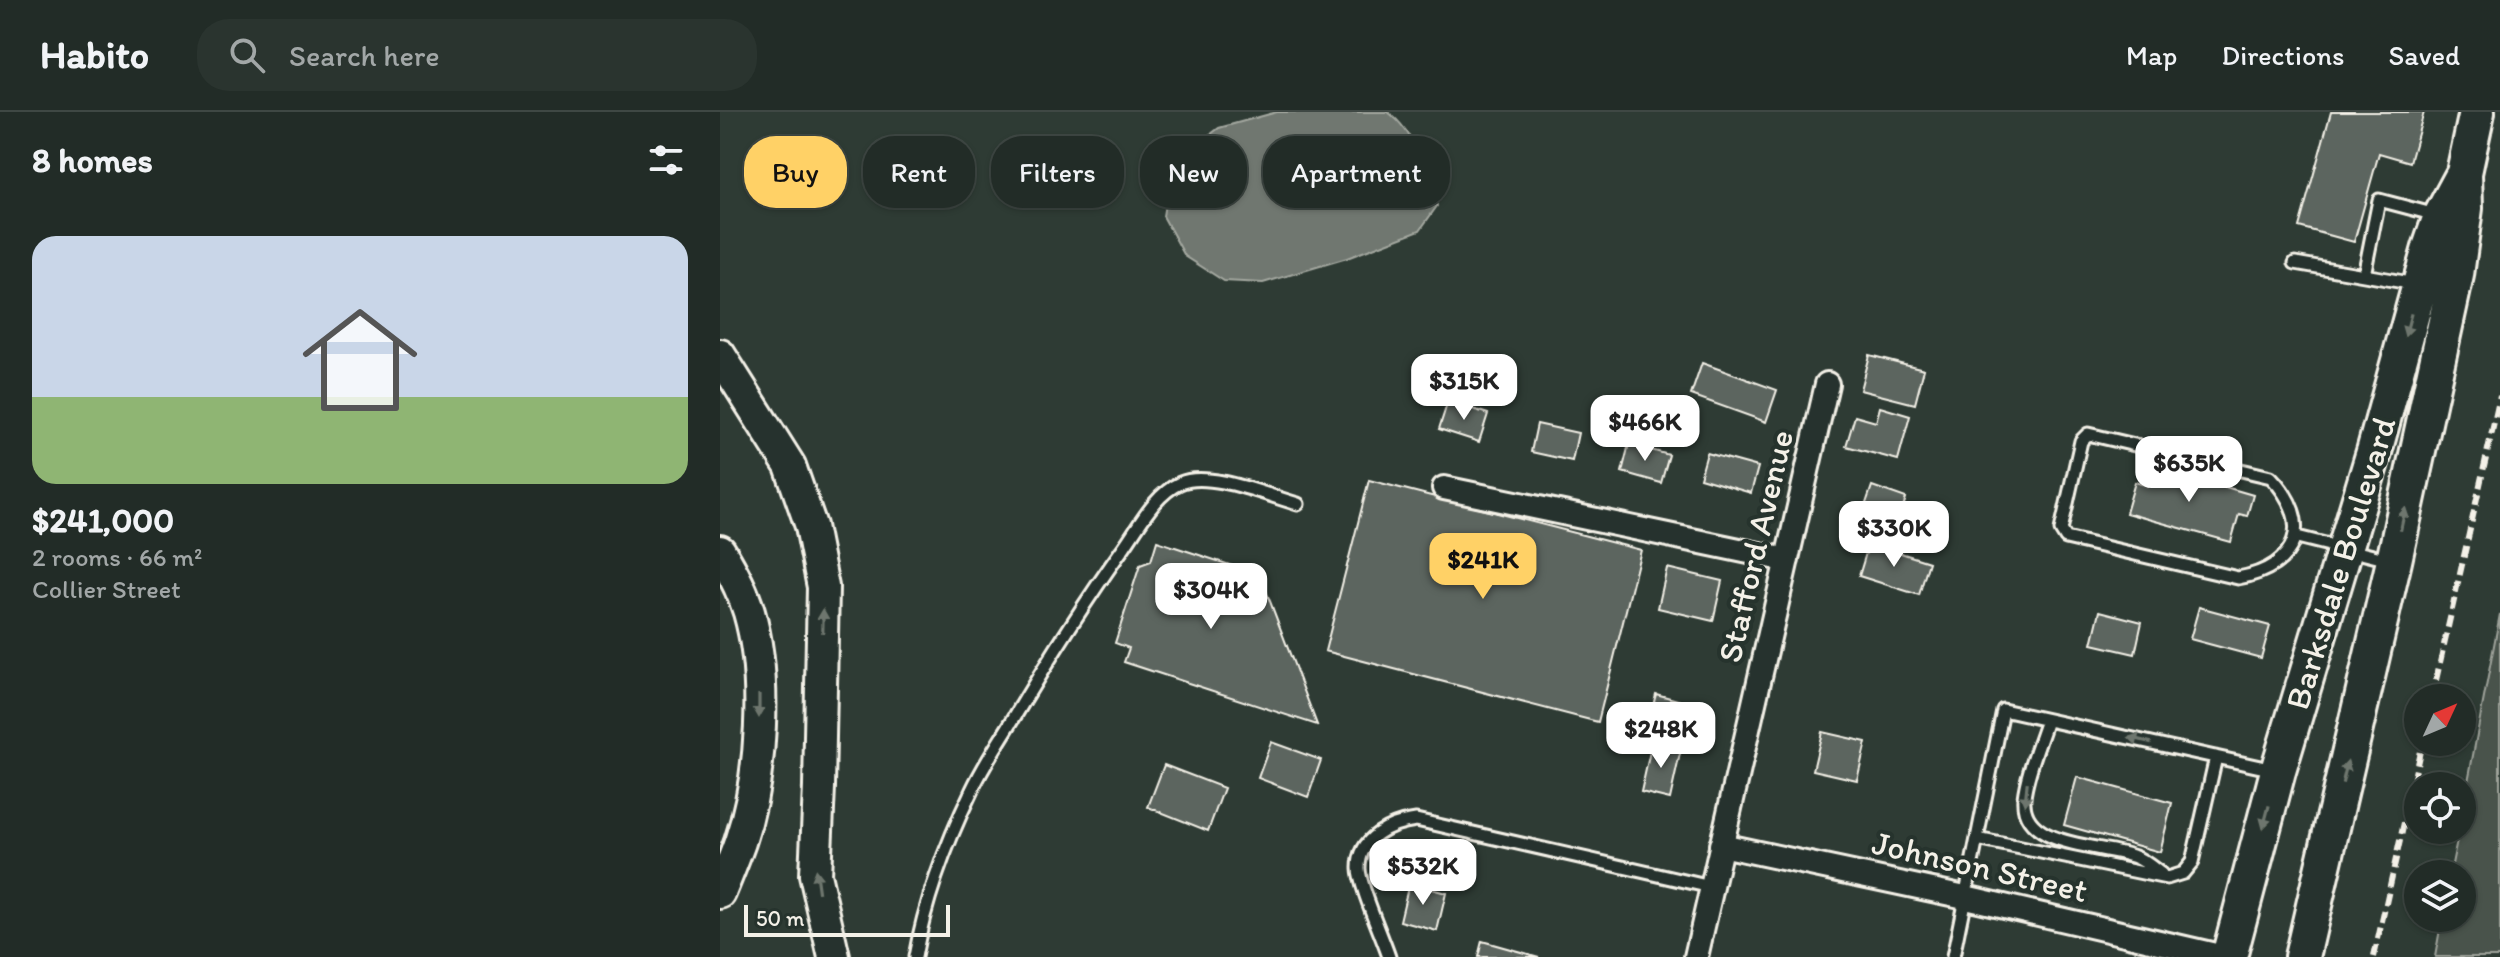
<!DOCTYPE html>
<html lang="en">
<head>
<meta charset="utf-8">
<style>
  :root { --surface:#222c27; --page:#2a342f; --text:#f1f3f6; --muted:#a2a7a7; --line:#3f4844; --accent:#ffd166 }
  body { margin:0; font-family:Itim,sans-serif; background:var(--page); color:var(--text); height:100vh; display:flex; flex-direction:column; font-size:30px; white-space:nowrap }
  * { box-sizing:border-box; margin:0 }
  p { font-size:26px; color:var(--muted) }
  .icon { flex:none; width:44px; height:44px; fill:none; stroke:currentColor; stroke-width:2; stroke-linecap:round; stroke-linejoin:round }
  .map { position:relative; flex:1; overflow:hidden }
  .panel { display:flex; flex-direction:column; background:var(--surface); width:720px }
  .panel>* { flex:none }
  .banner { position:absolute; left:24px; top:24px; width:760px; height:72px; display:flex; gap:16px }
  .needle { width:52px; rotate:46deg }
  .fabs { position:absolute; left:1684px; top:572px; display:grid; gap:16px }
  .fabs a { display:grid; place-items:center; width:72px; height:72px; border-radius:50%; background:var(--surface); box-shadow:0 2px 6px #0004,0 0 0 2px var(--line); font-size:40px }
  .scale { position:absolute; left:24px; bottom:20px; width:206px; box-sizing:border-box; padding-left:8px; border:4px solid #f4f1e8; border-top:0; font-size:22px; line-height:28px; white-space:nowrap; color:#f4f1e8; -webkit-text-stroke:6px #26332d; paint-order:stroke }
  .price { position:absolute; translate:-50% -68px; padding:0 18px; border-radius:16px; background:#fff; color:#222; font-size:26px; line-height:52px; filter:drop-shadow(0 2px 4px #0008) }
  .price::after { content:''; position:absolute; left:50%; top:48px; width:24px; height:18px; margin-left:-12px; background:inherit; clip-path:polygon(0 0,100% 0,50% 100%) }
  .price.selected { background:var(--accent); color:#111 }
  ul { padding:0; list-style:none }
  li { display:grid; align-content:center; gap:16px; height:424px; padding:0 32px }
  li+li { border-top:2px solid var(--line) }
  li span { display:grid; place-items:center; height:248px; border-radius:24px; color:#555 }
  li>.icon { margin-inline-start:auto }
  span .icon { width:144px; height:144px; fill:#fffc; stroke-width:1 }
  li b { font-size:34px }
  h2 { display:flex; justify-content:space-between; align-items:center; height:96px; padding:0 32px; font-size:34px }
  .tag { padding:0 28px; border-radius:32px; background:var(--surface); box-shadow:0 2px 6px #0004,0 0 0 2px var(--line); font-size:28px; line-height:72px }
  .tag.selected { background:var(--accent); color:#111 }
  header { display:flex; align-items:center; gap:48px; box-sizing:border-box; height:112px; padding:0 40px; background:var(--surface); border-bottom:2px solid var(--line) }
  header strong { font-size:38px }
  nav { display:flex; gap:44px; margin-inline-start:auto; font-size:28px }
  .search { width:560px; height:72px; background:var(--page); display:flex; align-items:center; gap:20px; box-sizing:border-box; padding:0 28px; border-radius:32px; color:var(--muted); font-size:30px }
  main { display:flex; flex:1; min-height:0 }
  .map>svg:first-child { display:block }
  .green { fill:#48524c; stroke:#9ea29a; stroke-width:2 }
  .water { fill:#6f7770; stroke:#a4a8a0; stroke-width:2 }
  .building { fill:#5c655e; stroke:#f4f1e8; stroke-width:2 }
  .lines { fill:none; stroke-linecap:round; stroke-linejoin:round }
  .service-casing { stroke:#f4f1e8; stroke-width:17 }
  .minor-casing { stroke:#f4f1e8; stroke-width:28 }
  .secondary-casing { stroke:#f4f1e8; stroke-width:36 }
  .primary-casing { stroke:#f4f1e8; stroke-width:40 }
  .service { stroke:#26332d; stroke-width:11 }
  .minor { stroke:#26332d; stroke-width:22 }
  .secondary { stroke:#26332d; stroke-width:30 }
  .primary { stroke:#26332d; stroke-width:34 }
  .rail { stroke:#f4f1e8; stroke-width:6; stroke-dasharray:12 6; stroke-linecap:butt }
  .oneway { fill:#6e766e }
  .labels { text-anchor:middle; stroke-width:8; stroke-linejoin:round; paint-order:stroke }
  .street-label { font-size:34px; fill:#f4f1e8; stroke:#26332d }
</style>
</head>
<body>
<header>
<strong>Habito</strong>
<div class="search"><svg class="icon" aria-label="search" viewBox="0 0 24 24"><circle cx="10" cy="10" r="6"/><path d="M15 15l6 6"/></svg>Search here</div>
<nav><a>Map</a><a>Directions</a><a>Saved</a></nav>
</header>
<main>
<section class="panel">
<h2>8 homes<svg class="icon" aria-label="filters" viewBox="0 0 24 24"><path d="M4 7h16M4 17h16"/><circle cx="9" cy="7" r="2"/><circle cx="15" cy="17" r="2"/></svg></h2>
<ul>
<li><span style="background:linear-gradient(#c9d6e8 65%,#8fb573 0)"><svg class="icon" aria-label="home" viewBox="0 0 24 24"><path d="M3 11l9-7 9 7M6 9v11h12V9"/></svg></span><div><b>$241,000</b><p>2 rooms · 66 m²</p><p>Collier Street</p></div></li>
</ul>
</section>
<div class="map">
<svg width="1780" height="845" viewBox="0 0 1780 845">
  <rect width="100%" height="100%" fill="#2e3b34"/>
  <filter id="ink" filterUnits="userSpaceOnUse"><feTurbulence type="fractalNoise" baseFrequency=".0125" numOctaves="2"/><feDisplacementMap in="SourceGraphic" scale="16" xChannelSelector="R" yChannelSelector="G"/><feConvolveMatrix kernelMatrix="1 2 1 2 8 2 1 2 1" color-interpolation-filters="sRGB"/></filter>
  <g filter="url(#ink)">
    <path class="green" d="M1780 502V845H1715L1722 806H1742V762H1730L1739 718H1742V701Z"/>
    <path class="water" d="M557 0H668C696 21 708 62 717 94L700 118 627 146 543 171 504 169 465 144 443 104 449 66 474 35 499 16Z"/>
    <path class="building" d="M1611 0H1704L1690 50 1659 41 1634 130 1579 115Z
      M1149 243 1204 257 1195 292 1140 278Z
      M982 251 1057 278 1046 310 971 283Z
      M728 289 768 302 759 330 719 317Z
      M1160 295 1190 304 1178 348 1126 334 1135 304 1156 310Z
      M817 312 858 321 852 349 811 340Z
      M909 332 949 343 941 371 902 360Z
      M987 341 1038 355 1031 381 980 366Z
      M1433 354 1533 383 1527 404 1519 402 1511 430 1406 401 1415 370 1428 374Z
      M649 368 921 438 878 610 605 539Z
      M1152 374 1186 386 1175 420 1140 409Z
      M437 429 540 463 597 613 404 550 409 536 395 531 420 453 431 449Z
      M1149 431 1209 450 1199 483 1139 464Z
      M947 456 1002 469 993 509 938 496Z
      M1479 495 1550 514 1541 546 1470 527Z
      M1380 499 1422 510 1415 542 1372 532Z
      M936 582 979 594 969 632 926 621Z
      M1102 620 1146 630 1137 668 1093 658Z
      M551 630 601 648 588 685 538 666Z
      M932 630 961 637 950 687 921 680Z
      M444 653 504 676 488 719 428 695Z
      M1357 665 1452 691 1440 740 1344 713Z
      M689 771 726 781 717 819 680 809Z
      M762 829 819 845H758Z"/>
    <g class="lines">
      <g class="service-casing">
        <path id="service" d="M1575 151 1644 163
          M1695 172 1644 163 1659 88 1716 103
          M1368 322 1551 365C1594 410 1579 455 1518 466L1346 426 1341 418 1361 329Z
          M1577 425 1669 448
          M1327 608C1319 633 1307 660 1304 686 1300 736 1382 732 1415 745 1424 748 1433 756 1441 762
          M1257 727 1447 766 1463 761 1472 750 1496 645
          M195 845C205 788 227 730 252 678 263 654 278 632 292 609 327 550 364 491 404 435 419 414 435 382 460 371 489 358 548 384 578 392
          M669 845C663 826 639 773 639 756 639 725 671 711 696 708L991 775
          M1233 845 1283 598 1554 658"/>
      </g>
      <g class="minor-casing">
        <path id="minor" d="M724 376 1067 448
          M1001 733 1245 785 1504 845
          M976 845 1107 272"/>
      </g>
      <g class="secondary-casing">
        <path id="secondary" d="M0 243 70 354 91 414 103 475 99 675 95 763 114 845
          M0 439C11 457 23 480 29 500 48 566 42 665 20 730 14 747 7 764 0 781"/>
      </g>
      <g class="primary-casing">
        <path id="primary" d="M1509 845 1558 659 1654 340 1710 136 1721 104 1742 65
          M1582 845 1674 449 1736 163 1745 96 1744 61 1757 0"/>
      </g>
      <use href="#service" class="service"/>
      <use href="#minor" class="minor"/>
      <use href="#secondary" class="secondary"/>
      <use href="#primary" class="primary"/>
      <path class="rail" d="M1712 586 1780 284
        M1654 845 1702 630"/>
    </g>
    <defs><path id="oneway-solid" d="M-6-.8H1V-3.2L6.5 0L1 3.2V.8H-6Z" transform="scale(2)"/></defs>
    <g class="oneway">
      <use href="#oneway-solid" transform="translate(1688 213) rotate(105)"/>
      <use href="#oneway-solid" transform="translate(1683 407) rotate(-78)"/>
      <use href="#oneway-solid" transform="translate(103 509) rotate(-89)"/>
      <use href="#oneway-solid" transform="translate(39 594) rotate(90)"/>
      <use href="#oneway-solid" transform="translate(1420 628) rotate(-167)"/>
      <use href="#oneway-solid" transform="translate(1625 660) rotate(-77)"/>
      <use href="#oneway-solid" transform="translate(1306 682) rotate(96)"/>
      <use href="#oneway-solid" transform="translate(1546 705) rotate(105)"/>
      <use href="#oneway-solid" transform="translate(97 769) rotate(-98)"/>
    </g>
  </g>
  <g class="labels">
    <g class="street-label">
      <text transform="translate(1035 434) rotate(-77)" y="12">Stafford Avenue</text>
      <text transform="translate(1620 451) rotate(-73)" y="12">Barksdale Boulevard</text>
      <text transform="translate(1260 754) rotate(13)" y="12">Johnson Street</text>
    </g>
  </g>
</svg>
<div class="fabs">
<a><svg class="needle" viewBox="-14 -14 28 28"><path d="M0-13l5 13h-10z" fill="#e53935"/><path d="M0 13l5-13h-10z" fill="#a2a7a7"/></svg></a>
<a><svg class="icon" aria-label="locate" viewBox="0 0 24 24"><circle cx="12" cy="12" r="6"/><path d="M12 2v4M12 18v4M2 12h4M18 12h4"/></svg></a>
<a><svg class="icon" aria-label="layers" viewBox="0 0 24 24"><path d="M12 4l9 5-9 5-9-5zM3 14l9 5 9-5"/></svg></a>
</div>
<div class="scale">50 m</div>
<b class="price" style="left:744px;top:310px">$315K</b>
<b class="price" style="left:925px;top:351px">$466K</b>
<b class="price" style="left:1469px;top:392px">$635K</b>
<b class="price" style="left:1174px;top:457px">$330K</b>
<b class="price selected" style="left:763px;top:489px">$241K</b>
<b class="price" style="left:491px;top:519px">$304K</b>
<b class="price" style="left:941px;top:658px">$248K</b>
<b class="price" style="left:703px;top:795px">$532K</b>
<div class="banner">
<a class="tag selected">Buy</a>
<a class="tag">Rent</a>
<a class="tag">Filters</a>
<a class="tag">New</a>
<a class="tag">Apartment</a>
</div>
</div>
</main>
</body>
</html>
